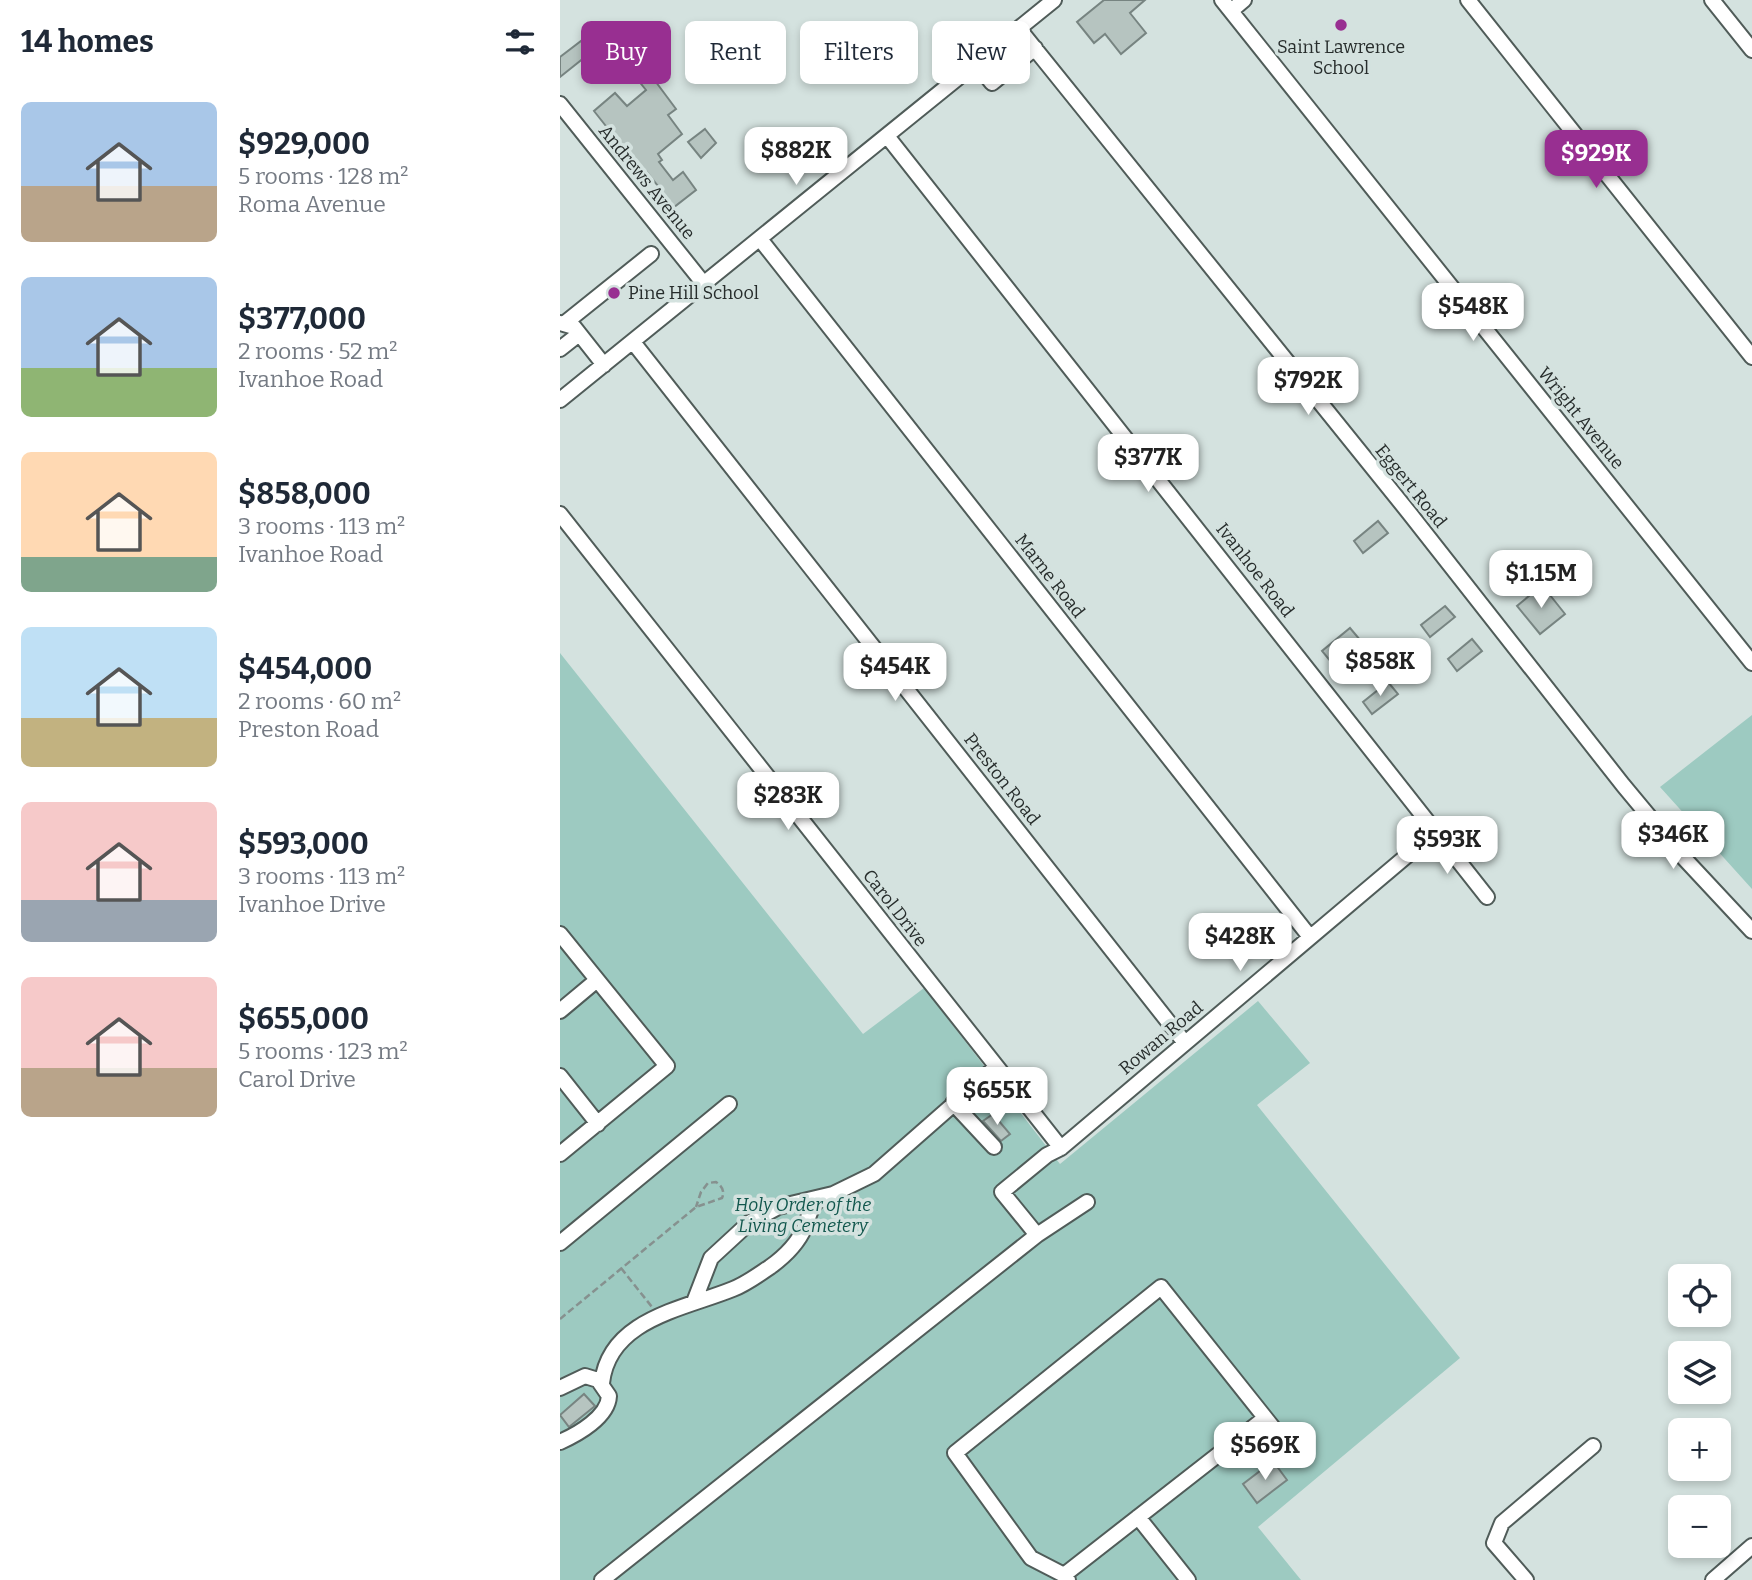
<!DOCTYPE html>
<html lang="en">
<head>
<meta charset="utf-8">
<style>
  :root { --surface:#fff; --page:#f6f6f7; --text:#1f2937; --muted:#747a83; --accent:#982f91 }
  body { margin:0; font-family:Bitter,serif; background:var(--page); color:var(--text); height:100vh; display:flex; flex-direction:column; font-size:26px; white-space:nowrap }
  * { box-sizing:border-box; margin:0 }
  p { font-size:23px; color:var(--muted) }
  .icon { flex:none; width:38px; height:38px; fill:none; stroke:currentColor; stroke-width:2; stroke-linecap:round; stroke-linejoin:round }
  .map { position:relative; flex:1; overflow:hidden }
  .sheet { display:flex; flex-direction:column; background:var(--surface); width:560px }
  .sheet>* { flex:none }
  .guide { position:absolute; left:21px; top:21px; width:665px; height:63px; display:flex; gap:14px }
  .fabs { position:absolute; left:1108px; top:1264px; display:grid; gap:14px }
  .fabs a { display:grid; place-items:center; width:63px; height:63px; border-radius:10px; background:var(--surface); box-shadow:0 4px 10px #0003; font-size:35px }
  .price { position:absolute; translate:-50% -60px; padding:0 16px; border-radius:14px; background:#fff; color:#222; font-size:23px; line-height:46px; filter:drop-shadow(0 2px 4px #0008) }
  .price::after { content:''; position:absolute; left:50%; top:42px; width:21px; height:16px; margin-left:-10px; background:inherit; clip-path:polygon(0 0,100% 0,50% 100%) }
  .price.current { background:var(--accent); color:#fff }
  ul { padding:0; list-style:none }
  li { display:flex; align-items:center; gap:21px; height:175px; padding:0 21px }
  li span { display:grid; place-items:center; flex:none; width:196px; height:140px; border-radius:10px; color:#555 }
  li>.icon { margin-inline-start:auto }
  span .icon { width:84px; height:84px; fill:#fffc; stroke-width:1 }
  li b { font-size:30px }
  h2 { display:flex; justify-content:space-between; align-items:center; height:84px; padding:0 21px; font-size:30px }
  .chip { padding:0 24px; border-radius:10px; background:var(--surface); box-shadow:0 4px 10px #0003; font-size:24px; line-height:63px }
  .chip.current { background:var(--accent); color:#fff }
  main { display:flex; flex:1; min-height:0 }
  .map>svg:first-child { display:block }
  .green { fill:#9dcac1 }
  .building { fill:#b6c4c0; stroke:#778481; stroke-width:2 }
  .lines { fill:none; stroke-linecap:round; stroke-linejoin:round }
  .minor-casing { stroke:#505c59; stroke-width:18 }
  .path { stroke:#86918f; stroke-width:2.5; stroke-dasharray:7 3.5; stroke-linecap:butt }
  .minor { stroke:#fff; stroke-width:14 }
  .poi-dot { fill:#982f91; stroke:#d4e2df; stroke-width:2.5 }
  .labels { text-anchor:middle; stroke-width:7; stroke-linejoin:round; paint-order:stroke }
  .poi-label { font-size:18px; fill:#272d2c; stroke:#d4e2df }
  .street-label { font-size:18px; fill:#272d2c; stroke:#d4e2df }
  .park-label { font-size:18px; font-style:italic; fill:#11574d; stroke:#d4e2df }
</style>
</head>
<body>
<main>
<section class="sheet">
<h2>14 homes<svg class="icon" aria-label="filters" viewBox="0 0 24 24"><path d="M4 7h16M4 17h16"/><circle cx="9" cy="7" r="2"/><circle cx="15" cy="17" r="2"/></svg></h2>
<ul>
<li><span style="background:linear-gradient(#a9c7e8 60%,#b9a48a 0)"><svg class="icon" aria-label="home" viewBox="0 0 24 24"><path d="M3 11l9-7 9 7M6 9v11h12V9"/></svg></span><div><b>$929,000</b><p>5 rooms · 128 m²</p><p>Roma Avenue</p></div></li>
<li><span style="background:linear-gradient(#a9c7e8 65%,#8fb573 0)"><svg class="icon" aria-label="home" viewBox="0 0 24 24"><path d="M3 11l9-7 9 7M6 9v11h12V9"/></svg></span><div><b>$377,000</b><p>2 rooms · 52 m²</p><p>Ivanhoe Road</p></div></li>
<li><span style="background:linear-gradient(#ffd9b3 75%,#7fa58c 0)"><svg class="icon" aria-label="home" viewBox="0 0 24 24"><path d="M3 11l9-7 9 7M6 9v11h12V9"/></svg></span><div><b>$858,000</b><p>3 rooms · 113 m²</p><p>Ivanhoe Road</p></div></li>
<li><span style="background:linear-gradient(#bfe0f5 65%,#c2b280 0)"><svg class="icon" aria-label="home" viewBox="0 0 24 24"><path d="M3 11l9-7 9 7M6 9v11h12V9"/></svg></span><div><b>$454,000</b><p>2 rooms · 60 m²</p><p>Preston Road</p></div></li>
<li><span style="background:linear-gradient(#f6c9c9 70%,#9aa5b1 0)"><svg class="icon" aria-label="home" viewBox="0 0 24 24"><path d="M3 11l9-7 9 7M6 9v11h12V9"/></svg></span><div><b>$593,000</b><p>3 rooms · 113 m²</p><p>Ivanhoe Drive</p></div></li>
<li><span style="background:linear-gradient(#f6c9c9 65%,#b9a48a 0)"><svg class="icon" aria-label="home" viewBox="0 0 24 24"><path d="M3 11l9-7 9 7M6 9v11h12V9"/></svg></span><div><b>$655,000</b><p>5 rooms · 123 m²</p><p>Carol Drive</p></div></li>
</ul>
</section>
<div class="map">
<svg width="1192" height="1580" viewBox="0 0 1192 1580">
  <rect width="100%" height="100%" fill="#d4e2df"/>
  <path class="green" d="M0 653 303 1034 364 988 500 1164 698 1001 750 1063 697 1105 900 1358 698 1527 741 1580H0Z
    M1192 715V889L1100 787Z"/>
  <path class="building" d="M544 0H585L570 13 586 33 561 54 545 34 534 43 517 22Z
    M65 25 93 56 78 68 62 48 52 56 42 43Z
    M21 41 30 53 0 77V57Z
    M84 66 116 109 108 115 122 134 98 154 102 160 99 162 113 180 123 172 136 190 109 211 95 194 101 190 87 172 84 174 34 111 55 93 67 106 86 90 74 75Z
    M145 129 156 143 141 158 128 142Z
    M818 521 828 533 803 553 794 541Z
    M982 585 1005 614 980 634 957 606Z
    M885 606 895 617 870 637 861 625Z
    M790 628 801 641 798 643 811 660 786 680 762 651Z
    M912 639 922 651 897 671 888 659Z
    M828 682 838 694 812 714 803 702Z
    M433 1114 450 1134 441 1141 423 1121Z
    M24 1394 35 1406 9 1427 0 1415Z
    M713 1461 727 1480 697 1503 683 1484Z"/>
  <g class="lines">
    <g class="minor-casing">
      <path id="minor" d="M662 0 1192 663
        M908 0 1192 357
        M1152 0 1192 50
        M671 11 684 0
        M459 29 850 514 1063 785 1122 856 1192 931
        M416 63 432 83 475 48
        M0 104 144 284
        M327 136 927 897
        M200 239 750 937
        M0 323 14 327 44 365
        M5 323 91 254
        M73 342 625 1043
        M0 349 19 334
        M0 400 494 0
        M0 514 501 1148 875 832
        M0 934 107 1066 0 1154
        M0 1011 37 980
        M0 1076 38 1124
        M393 1103 434 1147
        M477 1235 442 1192 487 1155 501 1148
        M0 1243 169 1104
        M134 1302 151 1258 189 1223 218 1207 273 1194 314 1174 436 1067
        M42 1383C49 1319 124 1309 173 1289 186 1284 198 1275 210 1267 224 1257 238 1243 245 1227 249 1216 250 1208 259 1199
        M0 1388 25 1376 38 1380 49 1396C48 1417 18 1434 0 1442
        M578 1517 628 1580
        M504 1575 705 1418
        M42 1580 477 1235 527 1202
        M508 1580 504 1575 471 1558 395 1453 601 1287 738 1459
        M966 1580 934 1543 942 1523 1033 1446
        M1153 1580 1192 1546"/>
    </g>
    <path class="path" d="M61 1268 92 1307
      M0 1319 136 1207 162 1198C165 1191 162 1186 156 1182L148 1183 141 1192 136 1207"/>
    <use href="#minor" class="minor"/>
  </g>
  <g class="poi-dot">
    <circle cx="781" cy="25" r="7"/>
    <circle cx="54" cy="293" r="7"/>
  </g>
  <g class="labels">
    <g class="poi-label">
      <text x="781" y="53">Saint Lawrence<tspan x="781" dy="21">School</tspan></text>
      <text x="68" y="299" text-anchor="start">Pine Hill School</text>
    </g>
    <g class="street-label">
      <text transform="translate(87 182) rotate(51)" y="6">Andrews Avenue</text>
      <text transform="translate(1021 418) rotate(51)" y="6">Wright Avenue</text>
      <text transform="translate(851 486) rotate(51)" y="6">Eggert Road</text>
      <text transform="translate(695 570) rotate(52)" y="6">Ivanhoe Road</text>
      <text transform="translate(490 576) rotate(52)" y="6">Marne Road</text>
      <text transform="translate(442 779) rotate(52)" y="6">Preston Road</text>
      <text transform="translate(335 908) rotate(52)" y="6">Carol Drive</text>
      <text transform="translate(601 1038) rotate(-40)" y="6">Rowan Road</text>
    </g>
    <g class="park-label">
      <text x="243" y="1211">Holy Order of the<tspan x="243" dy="21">Living Cemetery</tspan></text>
    </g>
  </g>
</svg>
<div class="fabs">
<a><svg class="icon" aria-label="locate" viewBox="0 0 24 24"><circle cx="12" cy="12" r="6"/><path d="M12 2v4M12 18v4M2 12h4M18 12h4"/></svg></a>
<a><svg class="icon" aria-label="layers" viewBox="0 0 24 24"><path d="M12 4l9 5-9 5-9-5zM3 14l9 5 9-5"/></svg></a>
<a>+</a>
<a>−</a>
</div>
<b class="price" style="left:236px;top:187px">$882K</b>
<b class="price current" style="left:1036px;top:190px">$929K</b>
<b class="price" style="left:913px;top:343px">$548K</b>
<b class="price" style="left:748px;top:417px">$792K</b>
<b class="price" style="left:588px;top:494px">$377K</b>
<b class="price" style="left:981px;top:610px">$1.15M</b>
<b class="price" style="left:820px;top:698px">$858K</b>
<b class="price" style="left:335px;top:703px">$454K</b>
<b class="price" style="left:228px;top:832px">$283K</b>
<b class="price" style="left:1113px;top:871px">$346K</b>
<b class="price" style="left:887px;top:876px">$593K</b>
<b class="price" style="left:680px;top:973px">$428K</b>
<b class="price" style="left:437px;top:1127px">$655K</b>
<b class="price" style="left:705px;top:1482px">$569K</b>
<div class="guide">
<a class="chip current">Buy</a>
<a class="chip">Rent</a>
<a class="chip">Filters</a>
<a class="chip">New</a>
</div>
</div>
</main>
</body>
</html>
